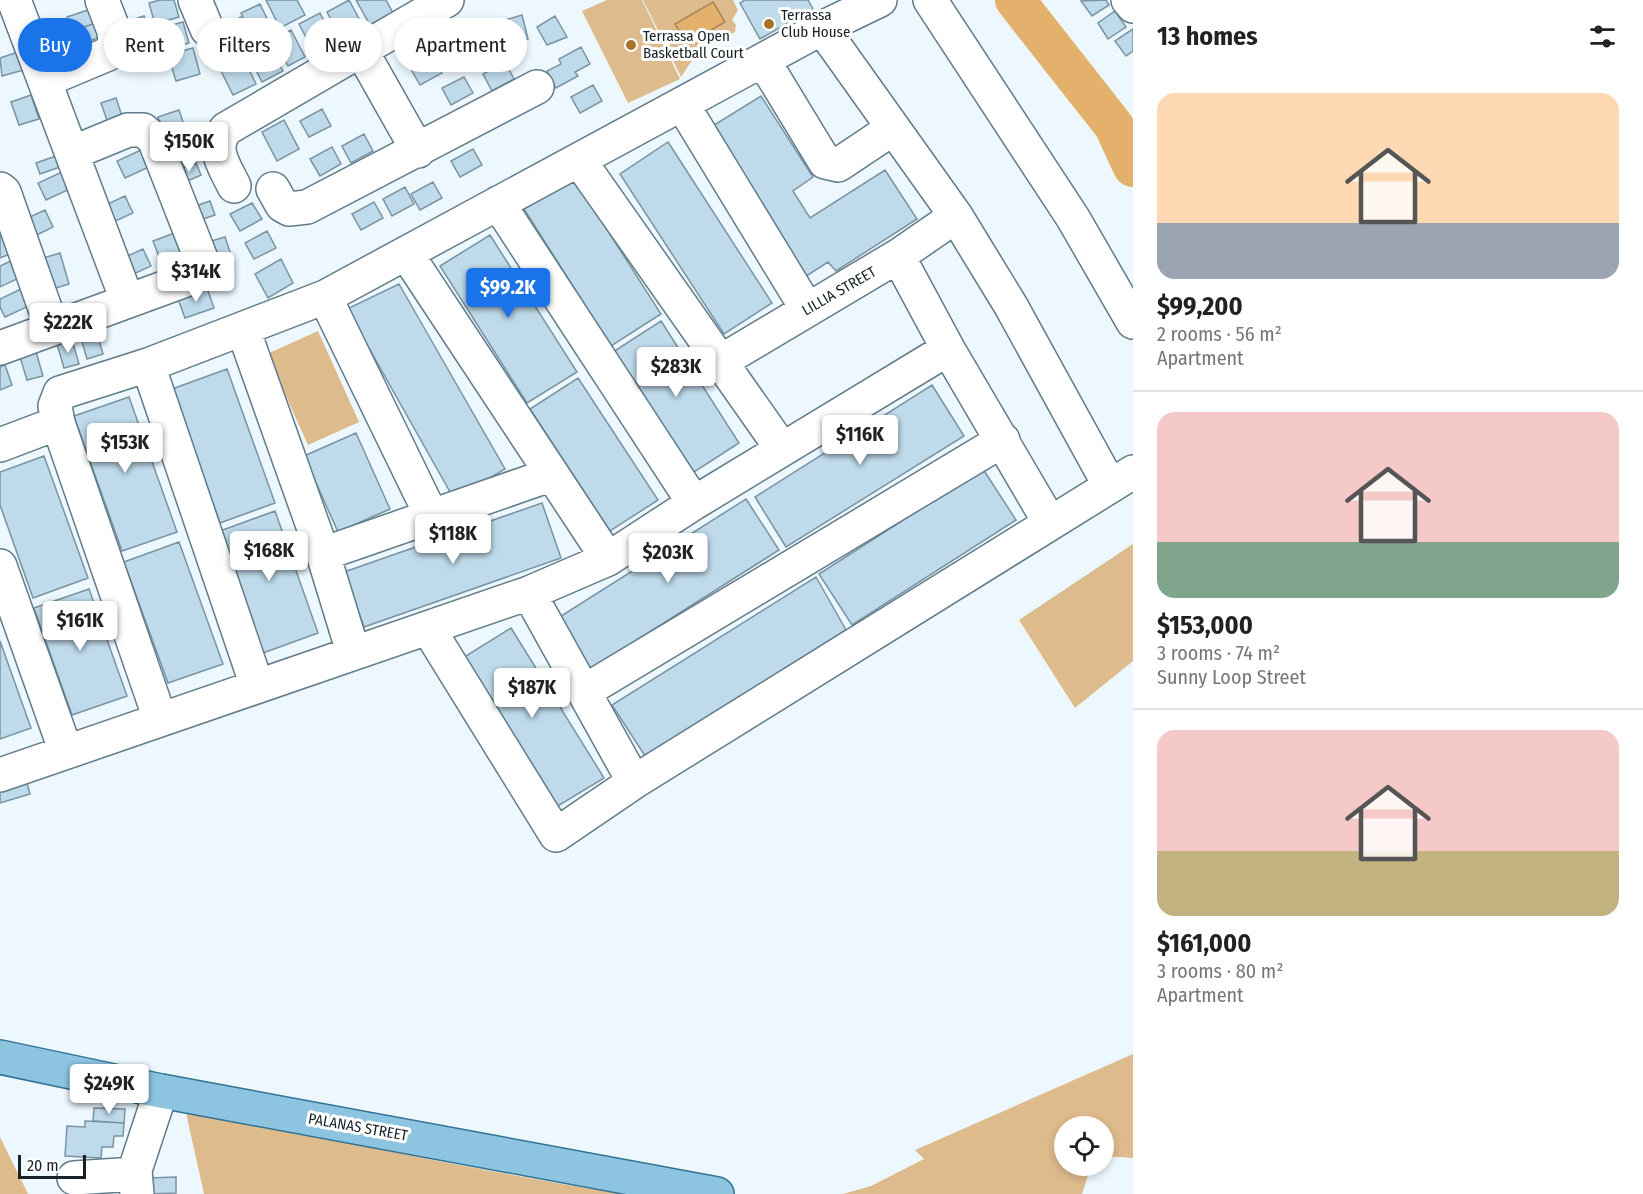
<!DOCTYPE html>
<html lang="en">
<head>
<meta charset="utf-8">
<style>
  :root { --surface:#fff; --page:#f2f2f2; --text:#222; --muted:#767676; --line:#e0e0e0; --accent:#1a73e8 }
  body { margin:0; font-family:"Fira Sans Condensed",sans-serif; background:var(--page); color:var(--text); height:100vh; display:flex; flex-direction:column; font-size:22px; white-space:nowrap }
  * { box-sizing:border-box; margin:0 }
  p { font-size:20px; color:var(--muted) }
  .icon { flex:none; width:33px; height:33px; fill:none; stroke:currentColor; stroke-width:2; stroke-linecap:round; stroke-linejoin:round }
  .map { position:relative; flex:1; overflow:hidden }
  .details { display:flex; flex-direction:column; background:var(--surface); width:510px }
  .details>* { flex:none }
  .top-card { position:absolute; left:18px; top:18px; width:570px; height:54px; display:flex; gap:12px }
  .tools { position:absolute; left:1054px; top:1116px; display:grid; gap:12px }
  .tools a { display:grid; place-items:center; width:60px; height:60px; border-radius:50%; background:var(--surface); box-shadow:0 3px 9px #0003; font-size:30px }
  .scale { position:absolute; left:18px; bottom:15px; width:68px; box-sizing:border-box; padding-left:6px; border:3px solid #162026; border-top:0; font-size:16px; line-height:21px; white-space:nowrap; color:#162026; -webkit-text-stroke:4px #fff; paint-order:stroke }
  .price { position:absolute; translate:-50% -51px; padding:0 14px; border-radius:6px; background:#fff; color:#222; font-size:20px; line-height:39px; filter:drop-shadow(0 2px 3px #0008) }
  .price::after { content:''; position:absolute; left:50%; top:36px; width:18px; height:14px; margin-left:-9px; background:inherit; clip-path:polygon(0 0,100% 0,50% 100%) }
  .price.current { background:var(--accent); color:#fff }
  ul { padding:0; list-style:none }
  li { display:grid; align-content:center; gap:12px; height:318px; padding:0 24px }
  li+li { border-top:2px solid var(--line) }
  li span { display:grid; place-items:center; height:186px; border-radius:18px; color:#555 }
  li>.icon { margin-inline-start:auto }
  span .icon { width:108px; height:108px; fill:#fffc; stroke-width:1 }
  li b { font-size:26px }
  h2 { display:flex; justify-content:space-between; align-items:center; height:72px; padding:0 24px; font-size:26px }
  .tag { padding:0 21px; border-radius:27px; background:var(--surface); box-shadow:0 3px 9px #0003; font-size:21px; line-height:54px }
  .tag.current { background:var(--accent); color:#fff }
  main { display:flex; flex:1; min-height:0 }
  .map>svg:first-child { display:block }
  .green { fill:#debb8c }
  .water { fill:#e4b16c; stroke:#a68657; stroke-width:1.5 }
  .lines { fill:none; stroke-linecap:round; stroke-linejoin:round }
  .river { stroke:#e4b16c; stroke-width:40 }
  .building { fill:#bfdbeb; stroke:#7993a2; stroke-width:1.5 }
  .minor-casing { stroke:#617b89; stroke-width:36 }
  .major-casing { stroke:#327293; stroke-width:36 }
  .minor { stroke:#fff; stroke-width:33 }
  .major { stroke:#8dc5e1; stroke-width:33 }
  .poi-dot { fill:#a6752a; stroke:#fff; stroke-width:2 }
  .labels { text-anchor:middle; stroke-width:6; stroke-linejoin:round; paint-order:stroke }
  .poi-label { font-size:15px; fill:#162026; stroke:#fff; text-anchor:start }
  .street-label { font-size:15px; fill:#162026; stroke:#fff }
</style>
</head>
<body>
<main>
<div class="map">
<svg width="1133" height="1194" viewBox="0 0 1133 1194">
  <rect width="100%" height="100%" fill="#ecf7fe"/>
  <path class="green" d="M607 0H642L680 79 628 103 582 11Z
    M643 0H733L738 10 732 20 736 25 735 32 725 38 716 31 706 39 681 77Z
    M318 331 359 422 308 445 267 354Z
    M1133 544V661L1075 708 1019 620Z
    M1133 1054V1158L1104 1156V1126H1065V1166H1091L1082 1194H843L871 1186 924 1159 915 1150Z
    M184 1104C329 1141 475 1170 623 1194H204Z
    M0 1137 2 1141 28 1194H0Z"/>
  <path class="water" d="M713 2 725 22 687 44 675 24Z"/>
  <g class="lines">
    <path class="river" d="M1015 0 1114 126 1133 167"/>
  </g>
  <path class="building" d="M160 0H174L179 17 155 24 149 3Z
    M266 0H297L305 15 280 28Z
    M349 0 365 30 343 42 327 12Z
    M356 0H386L393 13 370 25Z
    M745 0H808L813 9 760 39 740 3Z
    M1106 0 1109 5 1092 16 1081 1Z
    M260 4 271 27 252 36 241 13Z
    M91 9 96 23 72 31 67 17Z
    M1115 11 1126 27 1108 39 1098 23Z
    M320 13 334 41 314 52 299 24Z
    M522 15 528 39 509 45 502 21Z
    M144 16 151 36 127 44 120 24Z
    M555 16 567 37 547 45 537 27Z
    M241 17 251 38 232 48 221 27Z
    M183 22 189 43 164 50 158 29Z
    M96 23 101 37 77 45 72 31Z
    M1133 29V51L1126 56 1115 41Z
    M291 30 305 57 288 66 274 39Z
    M66 33 72 50 48 58 42 41Z
    M266 41 283 71 262 82 246 51Z
    M429 46 442 73 420 85 405 59Z
    M581 47 590 64 575 72 578 76 556 88 547 71 561 64 559 59Z
    M193 48 200 74 176 81 168 55Z
    M21 51 27 69 2 76 0 58Z
    M244 59 256 84 233 95 221 71Z
    M505 62 514 79 492 91 483 74Z
    M464 77 473 93 451 105 442 88Z
    M593 85 602 101 580 113 571 97Z
    M31 95 39 119 19 125 11 102Z
    M761 96 813 177 793 191 810 218 885 170 917 219 836 271 828 262 805 277 711 127Z
    M116 98 124 122 109 126 101 103Z
    M322 109 331 126 309 137 300 121Z
    M179 110 184 125 162 132 158 117Z
    M284 120 299 149 277 161 262 132Z
    M364 134 373 151 351 163 342 146Z
    M668 142 772 303 724 334 620 174Z
    M332 147 341 164 320 176 310 159Z
    M473 149 482 165 460 177 451 161Z
    M141 150 149 167 125 178 117 161Z
    M56 156 60 167 40 174 36 163Z
    M196 163 201 175 183 183 178 170Z
    M62 172 70 189 46 200 38 183Z
    M574 178 661 314 611 346 524 209Z
    M433 182 442 198 420 210 411 194Z
    M405 187 414 204 392 216 383 199Z
    M125 196 133 213 109 224 101 207Z
    M210 201 215 215 194 222 190 208Z
    M374 202 383 218 361 230 352 214Z
    M252 203 262 219 240 231 230 214Z
    M45 210 53 227 29 239 21 221Z
    M0 229 10 254 0 258Z
    M267 231 276 248 254 259 245 243Z
    M177 232 187 262 164 270 153 241Z
    M490 235 577 372 527 403 440 266Z
    M225 237 234 264 214 271 205 243Z
    M143 249 151 266 127 277 119 260Z
    M60 253 69 284 46 291 37 260Z
    M281 259 293 283 268 298 255 274Z
    M13 260 21 277 0 287V266Z
    M399 284 505 469 454 499 347 309Z
    M207 288 214 308 185 318 178 299Z
    M21 289 29 306 5 317 0 307V299Z
    M661 321 739 443 691 474 613 352Z
    M96 330 103 354 87 359 80 335Z
    M72 340 79 364 64 368 57 344Z
    M36 352 43 376 27 380 20 357Z
    M5 365 12 385 0 390V367Z
    M227 369 275 503 220 523 172 389Z
    M578 378 658 500 610 531 530 409Z
    M932 385 964 436 786 547 755 497Z
    M129 397 177 532 122 551 74 416Z
    M356 433 390 509 338 532 304 456Z
    M44 456 88 578 33 598 0 505V472Z
    M983 469 1016 520 852 625 819 574Z
    M746 499 779 550 591 669 558 618Z
    M542 503 561 558 364 627 344 572Z
    M275 511 318 633 263 653 220 531Z
    M179 542 223 664 168 683 124 562Z
    M816 577 846 630 645 756 612 705Z
    M89 589 127 696 72 715 34 608Z
    M511 628 604 778 553 809 461 659Z
    M0 641 31 728 0 739Z
    M24 772 30 794 0 803V779Z
    M94 1108 125 1109 124 1123 93 1121Z
    M85 1121 124 1123 123 1136H114L113 1147H102L101 1158 65 1156 67 1126 85 1127Z
    M176 1177V1193L149 1194V1178Z"/>
  <g class="lines">
    <g class="minor-casing">
      <path id="minor" d="M14 0 127 300
        M195 0 207 29
        M930 0 1073 218 1133 322
        M1128 0 1133 6
        M822 28 956 216 1011 306 1110 486
        M361 50 418 151
        M763 60 825 162 838 165 892 129
        M46 80 108 54 115 44 114 31 102 0
        M682 104 807 309
        M579 160 782 449
        M234 186C225 167 210 148 226 129L447 0
        M0 189 4 192 52 328
        M273 189 282 205 289 209 307 207 537 87
        M498 203 694 503
        M406 253 608 559
        M898 256 948 349 1050 523
        M325 297 432 517
        M243 329 323 554 353 652
        M0 348 191 278 199 272 202 261 154 139 143 130H128L72 153
        M720 362 898 256 956 216
        M148 365 257 686
        M0 445 58 423
        M323 554 550 475
        M0 566 66 752
        M529 593 634 782
        M428 628 556 835 634 782 1133 472
        M585 691 1003 440
        M160 719 58 423 55 406 60 393 148 365 325 297 822 28 880 0
        M0 775 529 593 608 559 694 503 948 349
        M74 1178 135 1174
        M137 1194 135 1170 161 1091"/>
    </g>
    <g class="major-casing">
      <path id="major" d="M0 1057 161 1091 717 1194"/>
    </g>
    <use href="#minor" class="minor"/>
    <use href="#major" class="major"/>
  </g>
  <g class="poi-dot">
    <circle cx="769" cy="24" r="6"/>
    <circle cx="631" cy="45" r="6"/>
  </g>
  <g class="labels">
    <g class="poi-label">
      <text x="781" y="20">Terrassa<tspan x="781" dy="17">Club House</tspan></text>
      <text x="643" y="41">Terrassa Open<tspan x="643" dy="17">Basketball Court</tspan></text>
    </g>
    <g class="street-label">
      <text transform="translate(839 291) rotate(-30)" y="5">LILLIA STREET</text>
      <text transform="translate(358 1127) rotate(10)" y="5">PALANAS STREET</text>
    </g>
  </g>
</svg>
<div class="tools">
<a><svg class="icon" aria-label="locate" viewBox="0 0 24 24"><circle cx="12" cy="12" r="6"/><path d="M12 2v4M12 18v4M2 12h4M18 12h4"/></svg></a>
</div>
<div class="scale">20 m</div>
<b class="price" style="left:189px;top:173px">$150K</b>
<b class="price" style="left:196px;top:303px">$314K</b>
<b class="price current" style="left:508px;top:319px">$99.2K</b>
<b class="price" style="left:68px;top:354px">$222K</b>
<b class="price" style="left:676px;top:398px">$283K</b>
<b class="price" style="left:860px;top:466px">$116K</b>
<b class="price" style="left:125px;top:474px">$153K</b>
<b class="price" style="left:453px;top:565px">$118K</b>
<b class="price" style="left:269px;top:582px">$168K</b>
<b class="price" style="left:668px;top:584px">$203K</b>
<b class="price" style="left:80px;top:652px">$161K</b>
<b class="price" style="left:532px;top:719px">$187K</b>
<b class="price" style="left:109px;top:1115px">$249K</b>
<div class="top-card">
<a class="tag current">Buy</a>
<a class="tag">Rent</a>
<a class="tag">Filters</a>
<a class="tag">New</a>
<a class="tag">Apartment</a>
</div>
</div>
<section class="details">
<h2>13 homes<svg class="icon" aria-label="filters" viewBox="0 0 24 24"><path d="M4 7h16M4 17h16"/><circle cx="9" cy="7" r="2"/><circle cx="15" cy="17" r="2"/></svg></h2>
<ul>
<li><span style="background:linear-gradient(#ffd9b3 70%,#9aa5b1 0)"><svg class="icon" aria-label="home" viewBox="0 0 24 24"><path d="M3 11l9-7 9 7M6 9v11h12V9"/></svg></span><div><b>$99,200</b><p>2 rooms · 56 m²</p><p>Apartment</p></div></li>
<li><span style="background:linear-gradient(#f6c9c9 70%,#7fa58c 0)"><svg class="icon" aria-label="home" viewBox="0 0 24 24"><path d="M3 11l9-7 9 7M6 9v11h12V9"/></svg></span><div><b>$153,000</b><p>3 rooms · 74 m²</p><p>Sunny Loop Street</p></div></li>
<li><span style="background:linear-gradient(#f6c9c9 65%,#c2b280 0)"><svg class="icon" aria-label="home" viewBox="0 0 24 24"><path d="M3 11l9-7 9 7M6 9v11h12V9"/></svg></span><div><b>$161,000</b><p>3 rooms · 80 m²</p><p>Apartment</p></div></li>
</ul>
</section>
</main>
</body>
</html>
